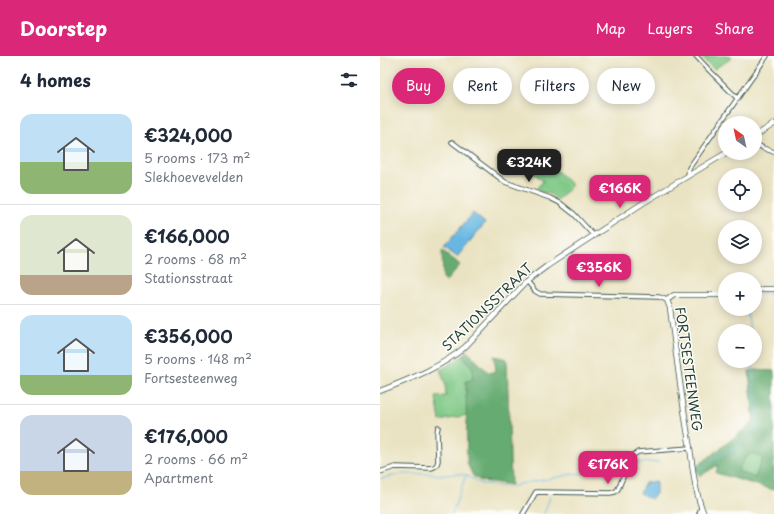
<!DOCTYPE html>
<html lang="en">
<head>
<meta charset="utf-8">
<style>
  :root { --surface:#fff; --page:#f2f2f3; --text:#1f2937; --muted:#747a83; --line:#e0e1e3; --accent:#db2777 }
  body { margin:0; font-family:"Playpen Sans",sans-serif; background:var(--page); color:var(--text); height:100vh; display:flex; flex-direction:column; font-size:15px; white-space:nowrap }
  * { box-sizing:border-box; margin:0 }
  p { font-size:13px; color:var(--muted) }
  .icon { flex:none; width:22px; height:22px; fill:none; stroke:currentColor; stroke-width:2; stroke-linecap:round; stroke-linejoin:round }
  .map { position:relative; flex:1; overflow:hidden }
  .details { display:flex; flex-direction:column; background:var(--surface); width:380px }
  .details>* { flex:none }
  .guide { position:absolute; left:12px; top:12px; width:322px; height:36px; display:flex; gap:8px }
  .needle { width:26px; rotate:327deg }
  .fabs { position:absolute; left:338px; top:60px; display:grid; gap:8px }
  .fabs a { display:grid; place-items:center; width:44px; height:44px; border-radius:50%; background:var(--surface); box-shadow:0 2px 10px #0003; font-size:20px }
  .price { position:absolute; translate:-50% -34px; padding:0 9px; border-radius:8px; background:var(--accent); color:#fff; font-size:13px; line-height:26px; filter:drop-shadow(0 1px 2px #0008) }
  .price::after { content:''; position:absolute; left:50%; top:24px; width:12px; height:9px; margin-left:-6px; background:inherit; clip-path:polygon(0 0,100% 0,50% 100%) }
  .price.selected { background:#222; color:#fff }
  ul { padding:0; list-style:none }
  li { display:flex; align-items:center; gap:12px; height:100px; padding:0 20px }
  li+li { border-top:1px solid var(--line) }
  li span { display:grid; place-items:center; flex:none; width:112px; height:80px; border-radius:12px; color:#555 }
  li>.icon { margin-inline-start:auto }
  span .icon { width:48px; height:48px; fill:#fffc; stroke-width:1 }
  li b { font-size:17px }
  h2 { display:flex; justify-content:space-between; align-items:center; height:48px; padding:0 20px; font-size:17px }
  .chip { padding:0 14px; border-radius:18px; background:var(--surface); box-shadow:0 2px 10px #0003; font-size:14px; line-height:36px }
  .chip.selected { background:var(--accent); color:#fff }
  header { display:flex; align-items:center; gap:24px; box-sizing:border-box; height:56px; padding:0 20px; background:var(--accent); color:#fff }
  header strong { font-size:19px }
  nav { display:flex; gap:22px; margin-inline-start:auto; font-size:14px }
  main { display:flex; flex:1; min-height:0 }
  .map>svg:first-child { display:block }
  .green { fill:#7ec885; stroke:#4e825c }
  .forest { fill:#66ac72; stroke:#427453; fill-rule:evenodd }
  .water { fill:#67b7e2; stroke:#437a8b }
  .lines { fill:none; stroke-linecap:round; stroke-linejoin:round }
  .stream { stroke:#67b7e2; stroke-width:1 }
  .minor-casing { stroke:#3d5649; stroke-width:5.5 }
  .tertiary-casing { stroke:#3d5649; stroke-width:6 }
  .minor { stroke:#fff; stroke-width:3.5 }
  .tertiary { stroke:#fff; stroke-width:4.5 }
  .labels { text-anchor:middle; stroke-width:3; stroke-linejoin:round; paint-order:stroke }
  .street-label { font-size:13px; fill:#1f3d34; stroke:#fdfcf7 }
</style>
</head>
<body>
<header>
<strong>Doorstep</strong>
<nav><a>Map</a><a>Layers</a><a>Share</a></nav>
</header>
<main>
<section class="details">
<h2>4 homes<svg class="icon" aria-label="filters" viewBox="0 0 24 24"><path d="M4 7h16M4 17h16"/><circle cx="9" cy="7" r="2"/><circle cx="15" cy="17" r="2"/></svg></h2>
<ul>
<li><span style="background:linear-gradient(#bfe0f5 60%,#8fb573 0)"><svg class="icon" aria-label="home" viewBox="0 0 24 24"><path d="M3 11l9-7 9 7M6 9v11h12V9"/></svg></span><div><b>€324,000</b><p>5 rooms · 173 m²</p><p>Slekhoevevelden</p></div></li>
<li><span style="background:linear-gradient(#dfe7d0 75%,#b9a48a 0)"><svg class="icon" aria-label="home" viewBox="0 0 24 24"><path d="M3 11l9-7 9 7M6 9v11h12V9"/></svg></span><div><b>€166,000</b><p>2 rooms · 68 m²</p><p>Stationsstraat</p></div></li>
<li><span style="background:linear-gradient(#bfe0f5 75%,#8fb573 0)"><svg class="icon" aria-label="home" viewBox="0 0 24 24"><path d="M3 11l9-7 9 7M6 9v11h12V9"/></svg></span><div><b>€356,000</b><p>5 rooms · 148 m²</p><p>Fortsesteenweg</p></div></li>
<li><span style="background:linear-gradient(#c9d6e8 70%,#c2b280 0)"><svg class="icon" aria-label="home" viewBox="0 0 24 24"><path d="M3 11l9-7 9 7M6 9v11h12V9"/></svg></span><div><b>€176,000</b><p>2 rooms · 66 m²</p><p>Apartment</p></div></li>
</ul>
</section>
<div class="map">
<svg width="394" height="458" viewBox="0 0 394 458">
  <rect width="100%" height="100%" fill="#fdfcf7"/>
  <filter id="ink" filterUnits="userSpaceOnUse"><feTurbulence type="fractalNoise" baseFrequency=".025" numOctaves="2"/><feDisplacementMap in="SourceGraphic" scale="8" xChannelSelector="R" yChannelSelector="G"/><feConvolveMatrix kernelMatrix="1 2 1 2 8 2 1 2 1" color-interpolation-filters="sRGB"/></filter>
  <filter id="wash" filterUnits="userSpaceOnUse"><feTurbulence type="fractalNoise" baseFrequency=".012" numOctaves="4" result="noise"/><feDisplacementMap in="SourceGraphic" scale="16" xChannelSelector="R" yChannelSelector="G"/><feGaussianBlur stdDeviation="0.9" result="paint"/><feColorMatrix in="noise" values="0 0 0 0 0 0 0 0 0 0 0 0 0 0 0 0 0 1.4 0 .05"/><feComposite in="paint" operator="in"/></filter>
  <g filter="url(#wash)">
    <rect width="100%" height="100%" fill="#eae3c3"/>
    <path class="green" d="M320 0H350L352 2 334 13Z
      M163 102 192 129 178 144 170 138 160 136 157 132 163 125 151 115Z
      M83 300 93 312V324L86 325 87 359 60 365 56 341 66 340 65 327 60 314 67 310Z
      M372 397 383 401 375 422 357 415 364 403Z"/>
    <path class="forest" d="M62 194 78 207 80 209 66 225 63 223Z
      M87 295 109 317 116 315 114 300 127 303 131 429 113 426 101 425 93 420 87 407 86 325 92 324 93 312 83 300Z
      M376 314 394 315V434L336 417 338 409 320 420 315 412 374 366 369 315ZM372 397 383 402 375 422 358 415 364 403Z"/>
    <path class="water" d="M93 157 105 167 77 201 64 191Z
      M276 425V438L271 443 260 437 265 427Z"/>
    <g class="lines">
      <path class="stream" d="M375 238H394
        M367 253 370 275
        M315 406 320 411 326 410 333 404 359 390 373 374 378 371 372 305
        M254 407 279 406
        M0 423 21 418H51L61 419 79 418 86 419 101 428H109L125 431H133L139 428 174 422 192 418 203 417 243 409
        M72 458 86 419
        M164 458 170 441"/>
    </g>
  </g>
  <g filter="url(#ink)">
    <g class="lines">
      <g class="minor-casing">
        <path id="minor" d="M316 0 330 15 357 42
          M72 86 125 126 170 142 180 147 194 158 214 180
          M375 87 383 92 394 96
          M308 119 309 112 387 0
          M147 225 155 235 160 238 279 241 287 244
          M0 416 15 411 51 412C55 411 57 410 58 405L57 376 58 371
          M143 458 156 436 230 437 235 436 238 433 252 400 258 396 310 392
          M319 458 321 451"/>
      </g>
      <g class="tertiary-casing">
        <path id="tertiary" d="M375 80 394 68
          M375 236 383 233H394
          M0 335C30 323 60 312 85 291L147 225 167 210 263 147 346 97
          M324 458C315 437 313 414 310 392 302 345 296 299 290 252L287 244 294 239H345"/>
      </g>
      <use href="#minor" class="minor"/>
      <use href="#tertiary" class="tertiary"/>
    </g>
  </g>
  <g class="labels">
    <g class="street-label">
      <text transform="translate(107 251) rotate(-44)" y="5">STATIONSSTRAAT</text>
      <text transform="translate(309 313) rotate(82)" y="5">FORTSESTEENWEG</text>
    </g>
  </g>
</svg>
<div class="fabs">
<a><svg class="needle" viewBox="-14 -14 28 28"><path d="M0-13l5 13h-10z" fill="#e53935"/><path d="M0 13l5-13h-10z" fill="#747a83"/></svg></a>
<a><svg class="icon" aria-label="locate" viewBox="0 0 24 24"><circle cx="12" cy="12" r="6"/><path d="M12 2v4M12 18v4M2 12h4M18 12h4"/></svg></a>
<a><svg class="icon" aria-label="layers" viewBox="0 0 24 24"><path d="M12 4l9 5-9 5-9-5zM3 14l9 5 9-5"/></svg></a>
<a>+</a>
<a>−</a>
</div>
<b class="price selected" style="left:149px;top:127px">€324K</b>
<b class="price" style="left:240px;top:153px">€166K</b>
<b class="price" style="left:219px;top:232px">€356K</b>
<b class="price" style="left:228px;top:429px">€176K</b>
<div class="guide">
<a class="chip selected">Buy</a>
<a class="chip">Rent</a>
<a class="chip">Filters</a>
<a class="chip">New</a>
</div>
</div>
</main>
</body>
</html>
